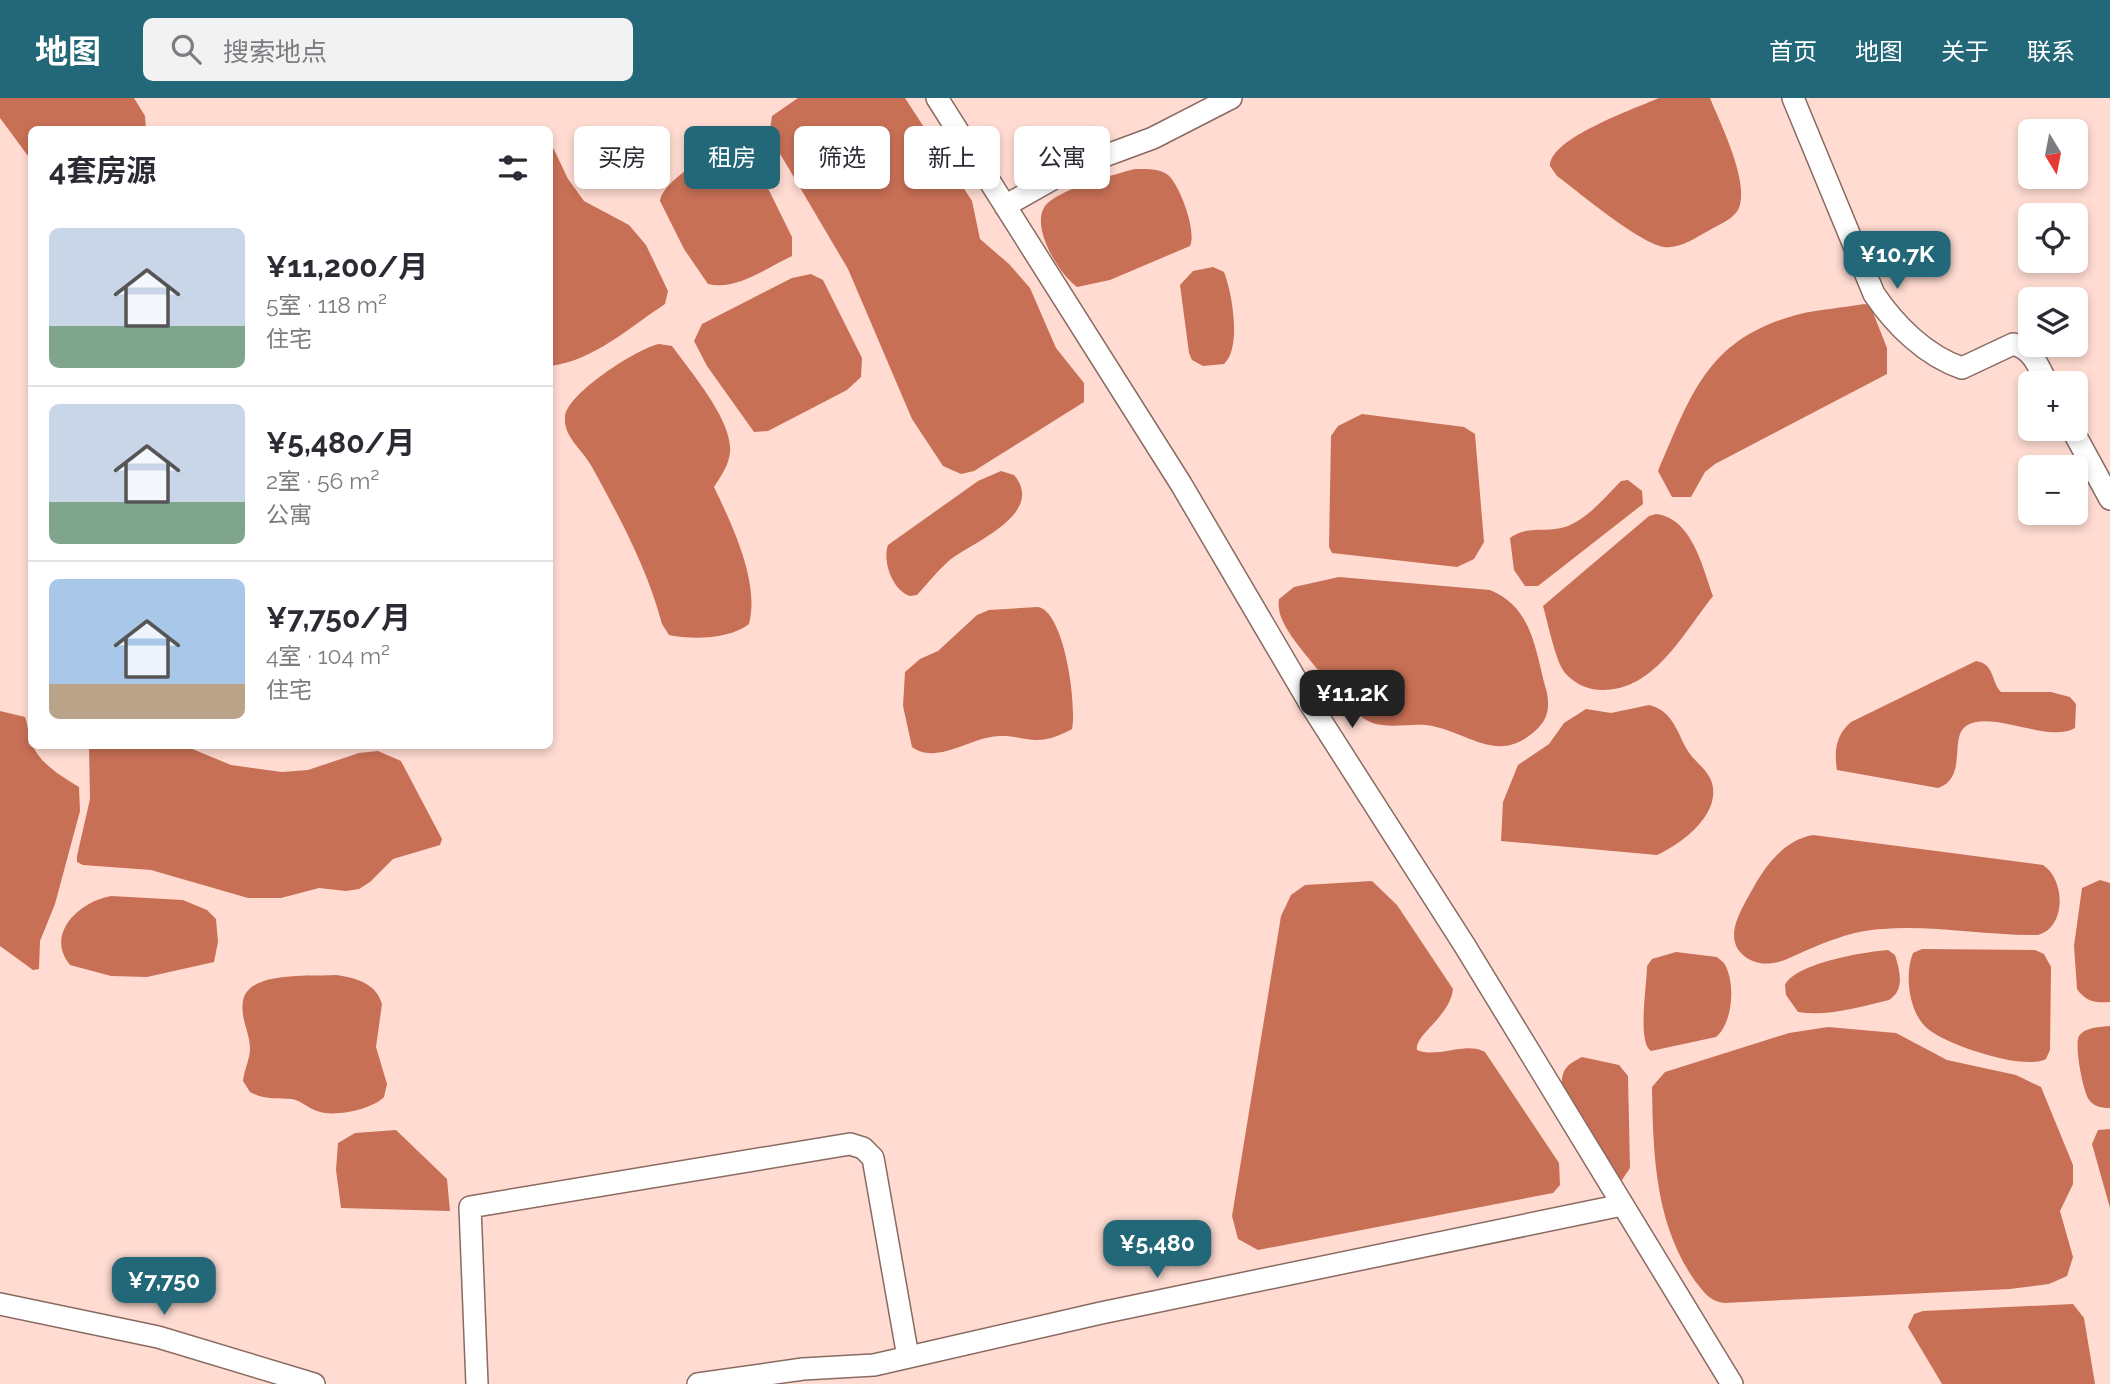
<!DOCTYPE html>
<html lang="zh">
<head>
<meta charset="utf-8">
<style>
  :root { --surface:#fff; --page:#f2f2f3; --text:#2b2b33; --muted:#7c7c81; --line:#e1e1e2; --accent:#236878 }
  body { margin:0; font-family:Raleway,"Noto Sans SC",sans-serif; background:var(--page); color:var(--text); height:100vh; display:flex; flex-direction:column; font-size:26px; white-space:nowrap }
  * { box-sizing:border-box; margin:0 }
  p { font-size:23px; color:var(--muted) }
  .icon { flex:none; width:38px; height:38px; fill:none; stroke:currentColor; stroke-width:2; stroke-linecap:round; stroke-linejoin:round }
  .map { position:relative; flex:1; overflow:hidden }
  .side { position:absolute; left:28px; top:28px; width:525px; height:623px; display:flex; flex-direction:column; background:var(--surface); border-radius:10px; box-shadow:0 4px 10px #0003 }
  .side>* { flex:none }
  .hud { position:absolute; left:574px; top:28px; width:665px; height:63px; display:flex; gap:14px }
  .needle { width:46px; rotate:170deg }
  .controls { position:absolute; left:2018px; top:21px; display:grid; gap:14px }
  .controls a { display:grid; place-items:center; width:70px; height:70px; border-radius:10px; background:var(--surface); box-shadow:0 4px 10px #0003; font-size:35px }
  .price { position:absolute; translate:-50% -60px; padding:0 16px; border-radius:14px; background:var(--accent); color:#fff; font-size:23px; line-height:46px; filter:drop-shadow(0 2px 4px #0008) }
  .price::after { content:''; position:absolute; left:50%; top:42px; width:21px; height:16px; margin-left:-10px; background:inherit; clip-path:polygon(0 0,100% 0,50% 100%) }
  .price.selected { background:#222; color:#fff }
  ul { padding:0; list-style:none }
  li { display:flex; align-items:center; gap:21px; height:175px; padding:0 21px }
  li+li { border-top:2px solid var(--line) }
  li span { display:grid; place-items:center; flex:none; width:196px; height:140px; border-radius:10px; color:#555 }
  li>.icon { margin-inline-start:auto }
  span .icon { width:84px; height:84px; fill:#fffc; stroke-width:1 }
  li b { font-size:30px }
  h2 { display:flex; justify-content:space-between; align-items:center; height:84px; padding:0 21px; font-size:30px }
  .tag { padding:0 24px; border-radius:10px; background:var(--surface); box-shadow:0 4px 10px #0003; font-size:24px; line-height:63px }
  .tag.selected { background:var(--accent); color:#fff }
  header { display:flex; align-items:center; gap:42px; box-sizing:border-box; height:98px; padding:0 35px; background:var(--accent); color:#fff }
  header strong { font-size:33px }
  nav { display:flex; gap:38px; margin-inline-start:auto; font-size:24px }
  .search { width:490px; height:63px; background:var(--page); display:flex; align-items:center; gap:18px; box-sizing:border-box; padding:0 24px; border-radius:10px; color:var(--muted); font-size:26px }
  .map>svg:first-child { display:block }
  .water { fill:#c87056 }
  .lines { fill:none; stroke-linecap:round; stroke-linejoin:round }
  .minor-casing { stroke:#896a61; stroke-width:24 }
  .minor { stroke:#fff; stroke-width:21 }
</style>
</head>
<body>
<header>
<strong>地图</strong>
<div class="search"><svg class="icon" aria-label="search" viewBox="0 0 24 24"><circle cx="10" cy="10" r="6"/><path d="M15 15l6 6"/></svg>搜索地点</div>
<nav><a>首页</a><a>地图</a><a>关于</a><a>联系</a></nav>
</header>
<div class="map">
<svg width="2110" height="1286" viewBox="0 0 2110 1286">
  <rect width="100%" height="100%" fill="#ffdbd1"/>
  <path class="water" d="M0 0H134L145 18 146 31 32 32 31 62 0 20Z
    M798 0H905L972 103 980 141 1009 166 1030 190 1056 250 1084 285V304L974 373 961 376 943 368 912 321 848 171 769 37 772 18Z
    M1659 0H1710C1720 25 1751 86 1738 112 1732 122 1718 127 1708 133 1695 140 1680 151 1664 149 1639 145 1580 95 1557 78L1550 68C1550 40 1634 11 1659 0Z
    M550 43 568 81 584 103 629 127 646 147 668 193 665 206C630 229 593 263 550 268Z
    M726 46 739 47 750 54 792 139V158C768 169 736 193 708 186L684 151 660 103C662 84 709 56 726 46Z
    M1135 71C1146 71 1159 70 1168 77 1180 87 1197 134 1190 148L1110 182 1077 189C1059 176 1030 129 1045 108 1057 92 1115 76 1135 71Z
    M1213 169 1224 174C1232 194 1242 250 1224 266L1203 268 1192 262 1189 255 1180 187 1193 173Z
    M811 176 823 182 862 260 861 279 847 292 768 333 754 334 707 268 694 243 702 226 792 180Z
    M1864 206 1870 207 1887 250V276L1715 366 1705 374 1691 399H1672L1658 373C1692 295 1707 240 1800 216 1820 211 1843 210 1864 206Z
    M659 246 672 248C690 273 733 323 730 354 729 367 721 378 714 389 732 427 760 484 749 526 730 541 693 542 669 537L662 526C647 470 620 420 592 369 584 353 563 339 565 319 566 296 638 250 659 246Z
    M1362 316 1464 329 1475 336 1484 444 1474 461 1457 469 1332 455 1329 449 1331 338 1338 328Z
    M1001 373 1014 377C1046 415 975 443 951 461 939 471 928 485 917 497L910 498C893 493 882 464 888 447L978 383Z
    M1628 382 1642 393 1643 406 1538 488H1525L1514 472 1510 440C1526 427 1547 435 1565 429 1588 421 1604 400 1621 383Z
    M1656 416C1692 420 1703 470 1713 498 1684 534 1655 592 1603 592 1588 592 1575 586 1565 575 1555 562 1548 525 1543 508L1649 418Z
    M1339 479 1490 492C1534 510 1535 554 1547 595 1550 612 1547 622 1535 633 1496 668 1467 632 1426 627 1406 625 1381 633 1363 620 1350 612 1299 550 1290 536 1283 525 1277 514 1279 501L1294 489Z
    M1038 509C1065 514 1077 608 1072 631 1032 653 1025 634 991 639 966 643 935 666 912 649L903 608 905 574 920 561 938 553 977 517 989 512Z
    M1976 563C1995 566 1991 584 2001 594H2051L2070 599 2076 606 2075 630C2049 646 1991 611 1966 628 1949 640 1968 680 1938 690L1837 672C1834 652 1836 637 1851 624Z
    M1649 607C1672 613 1676 631 1686 650 1693 663 1708 671 1712 685 1721 716 1682 746 1657 757L1501 743 1503 704 1518 667 1549 646 1564 625 1586 611 1611 615Z
    M0 613 25 619C28 627 28 637 32 646 39 665 61 678 79 689L80 713 55 806 40 843 39 871 33 872 0 848Z
    M89 648H185L231 667 282 674 308 672 359 655 378 653 401 663 442 741 440 747 393 761 370 784 359 791 346 793 319 790 281 800H248L151 772 83 767 77 764V758L90 701Z
    M1813 737 2043 767C2066 782 2066 830 2038 837 1987 838 1934 827 1883 831 1853 832 1823 845 1796 857 1778 866 1758 871 1742 856 1723 838 1743 809 1752 792 1765 768 1784 742 1813 737Z
    M2100 782 2110 785V904C2096 905 2086 904 2077 891L2074 848 2082 790Z
    M1372 783 1397 807 1453 891C1450 919 1414 937 1417 952 1438 961 1465 943 1485 954L1559 1065 1560 1087 1553 1095 1258 1152 1238 1141 1232 1118 1281 818 1291 797 1305 787Z
    M111 798 183 802 207 812 216 821 218 844 214 864 147 879 111 878 70 867C44 835 81 803 111 798Z
    M1922 851 2035 852 2044 856 2051 869 2050 952 2046 961C2024 973 1947 947 1928 931 1909 916 1904 876 1913 855Z
    M1888 852 1895 857C1900 873 1905 892 1889 902 1859 909 1828 919 1798 914L1786 897 1785 887C1796 865 1864 854 1888 852Z
    M1676 854 1717 859 1724 865C1736 884 1733 925 1716 939L1651 953C1637 944 1647 887 1647 868L1652 861Z
    M336 877C356 880 376 885 382 906L376 949 387 986 384 999C373 1011 333 1020 317 1013 308 1010 302 1003 292 1001 277 1000 264 1002 250 994L243 983C244 972 250 961 250 951 250 934 240 921 243 903 248 872 312 879 336 877Z
    M2110 928V1010C2102 1010 2095 1009 2090 1003 2083 996 2074 946 2079 938 2085 929 2100 929 2110 928Z
    M1828 929 1896 935 1947 962 2016 977 2041 989 2073 1067V1086L2060 1113 2073 1159 2067 1178 2049 1186 2010 1191 1724 1205C1709 1203 1704 1194 1695 1183 1655 1126 1653 1056 1652 989L1665 974 1789 935Z
    M1582 959 1619 967 1628 978 1630 1070 1622 1082 1618 1081 1562 990C1561 972 1566 967 1582 959Z
    M2110 1031V1110L2092 1046 2098 1032Z
    M396 1032 447 1081 450 1113 341 1110 336 1072 338 1045 355 1035Z
    M2073 1206 2084 1220 2095 1286H1942L1908 1229 1914 1216 1923 1213Z"/>
  <g class="lines">
    <g class="minor-casing">
      <path id="minor" d="M937 0 1181 386 1309 604 1465 848 1732 1286
        M1793 0 1874 196C1895 227 1926 258 1962 270L2013 246C2033 251 2038 268 2047 285
        M1005 108 1072 70 1153 40 1231 0
        M2072 331 2110 401
        M0 1206 158 1239 314 1286
        M477 1286 470 1109 850 1046 863 1050 873 1060 908 1259
        M698 1286 803 1271 874 1267 1101 1215 1622 1107"/>
    </g>
    <use href="#minor" class="minor"/>
  </g>
</svg>
<div class="controls">
<a><svg class="needle" viewBox="-14 -14 28 28"><path d="M0-13l5 13h-10z" fill="#e53935"/><path d="M0 13l5-13h-10z" fill="#7c7c81"/></svg></a>
<a><svg class="icon" aria-label="locate" viewBox="0 0 24 24"><circle cx="12" cy="12" r="6"/><path d="M12 2v4M12 18v4M2 12h4M18 12h4"/></svg></a>
<a><svg class="icon" aria-label="layers" viewBox="0 0 24 24"><path d="M12 4l9 5-9 5-9-5zM3 14l9 5 9-5"/></svg></a>
<a>+</a>
<a>−</a>
</div>
<b class="price" style="left:1897px;top:193px">¥10.7K</b>
<b class="price selected" style="left:1352px;top:632px">¥11.2K</b>
<b class="price" style="left:1157px;top:1182px">¥5,480</b>
<b class="price" style="left:164px;top:1219px">¥7,750</b>
<div class="hud">
<a class="tag">买房</a>
<a class="tag selected">租房</a>
<a class="tag">筛选</a>
<a class="tag">新上</a>
<a class="tag">公寓</a>
</div>
<section class="side">
<h2>4套房源<svg class="icon" aria-label="filters" viewBox="0 0 24 24"><path d="M4 7h16M4 17h16"/><circle cx="9" cy="7" r="2"/><circle cx="15" cy="17" r="2"/></svg></h2>
<ul>
<li><span style="background:linear-gradient(#c9d6e8 70%,#7fa58c 0)"><svg class="icon" aria-label="home" viewBox="0 0 24 24"><path d="M3 11l9-7 9 7M6 9v11h12V9"/></svg></span><div><b>¥11,200/月</b><p>5室 · 118 m²</p><p>住宅</p></div></li>
<li><span style="background:linear-gradient(#c9d6e8 70%,#7fa58c 0)"><svg class="icon" aria-label="home" viewBox="0 0 24 24"><path d="M3 11l9-7 9 7M6 9v11h12V9"/></svg></span><div><b>¥5,480/月</b><p>2室 · 56 m²</p><p>公寓</p></div></li>
<li><span style="background:linear-gradient(#a9c7e8 75%,#b9a48a 0)"><svg class="icon" aria-label="home" viewBox="0 0 24 24"><path d="M3 11l9-7 9 7M6 9v11h12V9"/></svg></span><div><b>¥7,750/月</b><p>4室 · 104 m²</p><p>住宅</p></div></li>
</ul>
</section>
</div>
</body>
</html>
